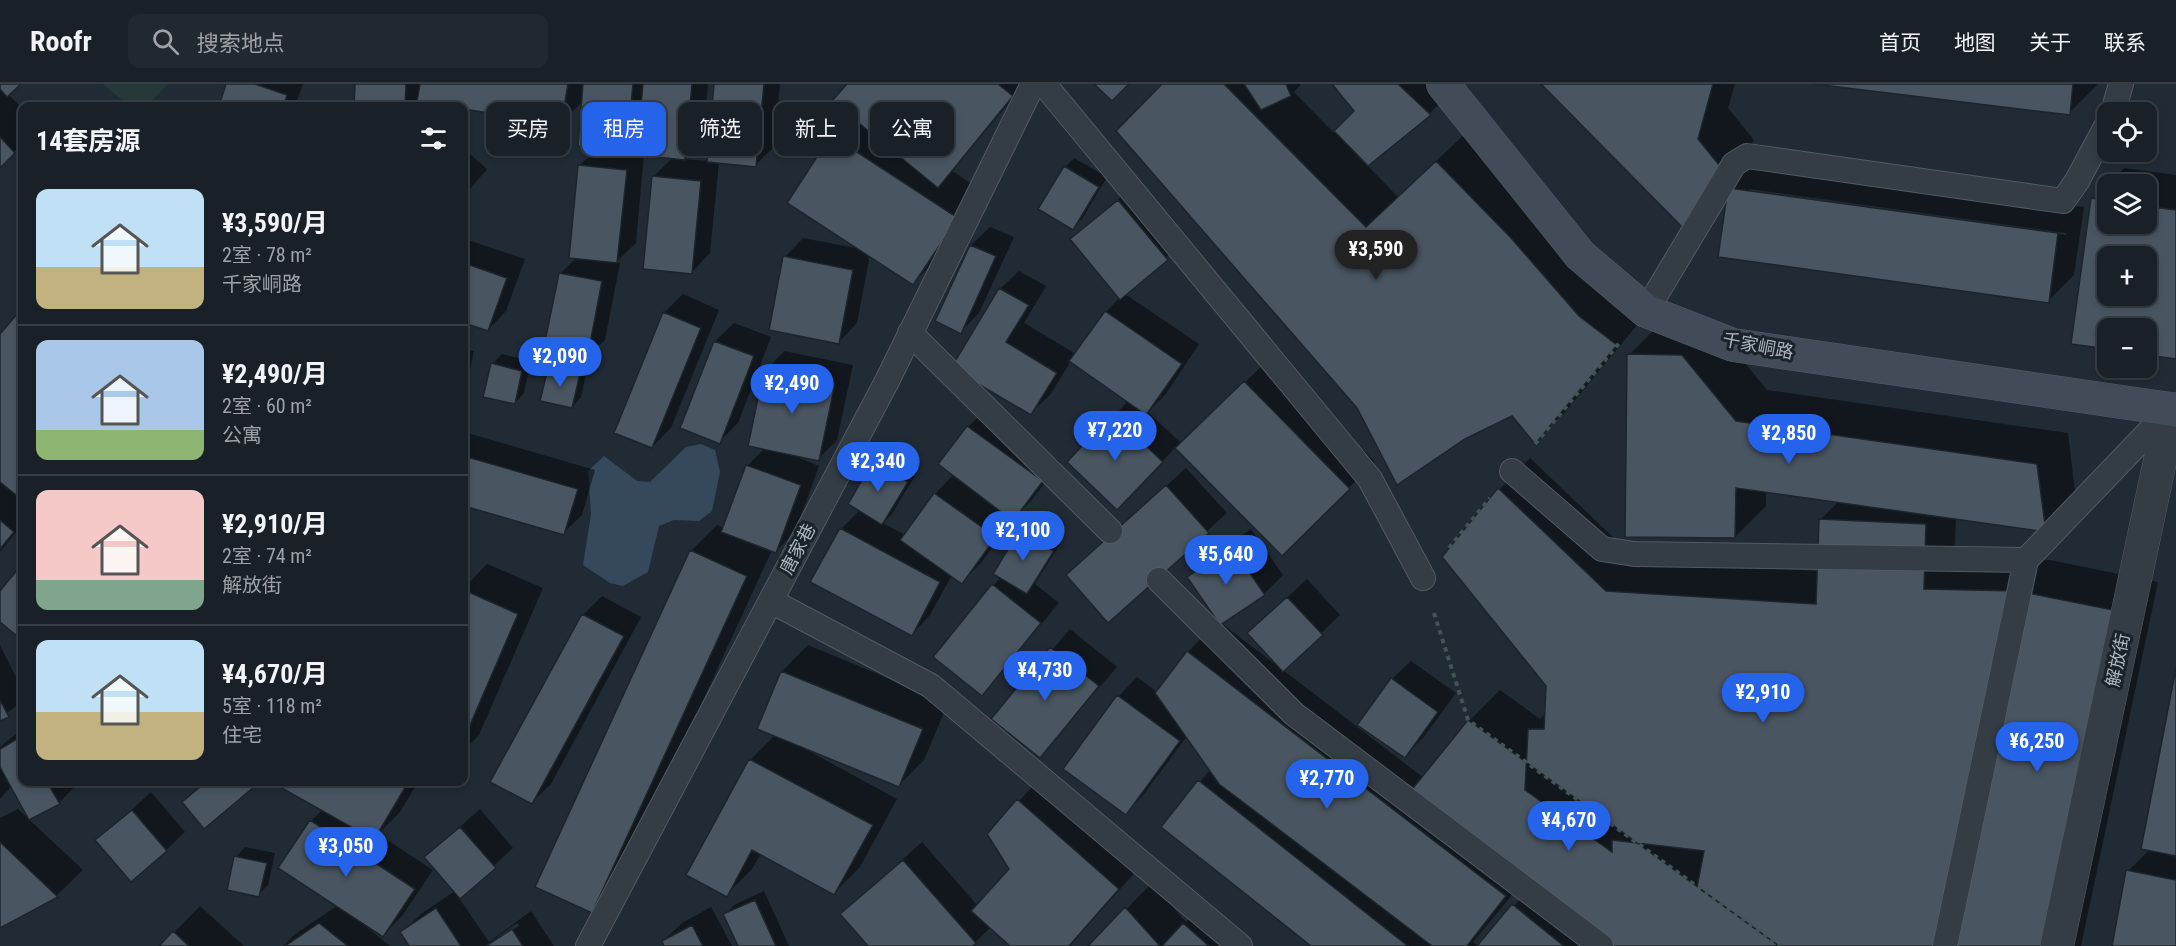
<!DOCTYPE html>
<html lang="zh">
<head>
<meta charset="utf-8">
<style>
  :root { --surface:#192028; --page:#222830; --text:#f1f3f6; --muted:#9fa3a8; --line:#373e45; --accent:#2563eb }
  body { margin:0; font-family:"Roboto Condensed","Noto Sans SC",sans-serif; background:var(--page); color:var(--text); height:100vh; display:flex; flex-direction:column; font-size:22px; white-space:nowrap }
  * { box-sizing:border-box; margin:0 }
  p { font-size:20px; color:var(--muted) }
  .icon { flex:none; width:33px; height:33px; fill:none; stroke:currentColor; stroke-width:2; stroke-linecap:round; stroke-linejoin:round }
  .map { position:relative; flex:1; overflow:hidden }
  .details { position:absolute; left:18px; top:18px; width:450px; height:684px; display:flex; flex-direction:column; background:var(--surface); border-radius:12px; box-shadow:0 3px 9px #0003,0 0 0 2px var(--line) }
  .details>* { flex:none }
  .top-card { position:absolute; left:486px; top:18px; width:570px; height:54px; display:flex; gap:12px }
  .fabs { position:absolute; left:2097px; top:18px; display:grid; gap:12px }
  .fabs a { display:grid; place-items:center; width:60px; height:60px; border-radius:12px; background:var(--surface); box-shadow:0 3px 9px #0003,0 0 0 2px var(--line); font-size:30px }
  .price { position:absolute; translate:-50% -51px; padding:0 14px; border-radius:21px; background:var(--accent); color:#fff; font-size:20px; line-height:39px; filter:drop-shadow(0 2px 3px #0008) }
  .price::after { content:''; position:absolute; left:50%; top:36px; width:18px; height:14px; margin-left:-9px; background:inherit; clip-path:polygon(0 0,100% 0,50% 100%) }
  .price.active { background:#222; color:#fff }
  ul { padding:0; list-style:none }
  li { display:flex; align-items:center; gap:18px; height:150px; padding:0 18px }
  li+li { border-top:2px solid var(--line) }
  li span { display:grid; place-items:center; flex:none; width:168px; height:120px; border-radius:12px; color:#555 }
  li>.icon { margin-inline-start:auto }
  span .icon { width:72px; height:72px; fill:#fffc; stroke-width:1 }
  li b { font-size:26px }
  h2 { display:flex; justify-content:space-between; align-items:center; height:72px; padding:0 18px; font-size:26px }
  .pill { padding:0 21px; border-radius:12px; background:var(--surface); box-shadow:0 3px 9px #0003,0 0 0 2px var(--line); font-size:21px; line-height:54px }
  .pill.active { background:var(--accent); color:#fff }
  header { display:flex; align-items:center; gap:36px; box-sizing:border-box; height:84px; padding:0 30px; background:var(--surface); border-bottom:2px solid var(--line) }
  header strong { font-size:28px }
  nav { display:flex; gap:33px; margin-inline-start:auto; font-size:21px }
  .search { width:420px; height:54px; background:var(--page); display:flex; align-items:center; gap:15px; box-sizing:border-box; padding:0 21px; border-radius:12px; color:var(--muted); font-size:22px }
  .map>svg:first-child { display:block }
  .green { fill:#263938 }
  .water { fill:#35485c }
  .shadow { fill:#0007; fill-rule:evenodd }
  .building { fill:#495561; stroke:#1c242c; stroke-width:1.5; fill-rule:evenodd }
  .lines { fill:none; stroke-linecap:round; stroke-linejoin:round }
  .service-casing { stroke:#525a64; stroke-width:26 }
  .minor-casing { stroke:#525a64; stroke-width:34 }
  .secondary-casing { stroke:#525a64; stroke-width:34 }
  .path { stroke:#425556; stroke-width:4; stroke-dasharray:4.5 4.5; stroke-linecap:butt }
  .service { stroke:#343d46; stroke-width:24 }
  .minor { stroke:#343d46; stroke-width:33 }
  .secondary { stroke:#424c59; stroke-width:33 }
  .labels { text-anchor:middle; stroke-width:6; stroke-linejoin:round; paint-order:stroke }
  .street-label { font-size:18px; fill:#aeb7c3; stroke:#1a222a }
</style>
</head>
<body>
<header>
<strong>Roofr</strong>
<div class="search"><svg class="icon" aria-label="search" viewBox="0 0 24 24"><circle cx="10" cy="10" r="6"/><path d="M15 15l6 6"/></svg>搜索地点</div>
<nav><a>首页</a><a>地图</a><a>关于</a><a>联系</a></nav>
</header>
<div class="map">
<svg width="2176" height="862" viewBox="0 0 2176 862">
  <rect width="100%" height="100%" fill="#212b35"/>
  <path class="green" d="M103 0H168L147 22H129Z"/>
  <path class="water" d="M701 360 715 366 720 388 712 427 699 437 674 436 659 442 648 488 623 502 610 499 583 481 591 430 588 387 604 372 637 397 650 398 686 363Z"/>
  <path class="shadow" d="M0 0H18L8 10 22 24V60L0 82Z
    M228 0H303L295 22H220Z
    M357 0H708L703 56 683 75 709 77 716 0H780L774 63 755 81 719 78 710 169 692 188 653 93 673 73 644 70 636 159 616 178 620 179 605 256 586 274 560 190 576 174 579 82 599 63 583 17 560 40 419 16 412 22H356ZM639 52 638 67 625 66Z
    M848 0H1025L952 87 983 107 939 173 913 199 870 171 857 239 839 258 785 173 803 154 861 165 833 52 853 32Z
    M1164 0H1301L1294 8 1334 49 1356 27 1334 0H1451L1455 4 1430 29 1367 81 1398 113 1467 48 1647 229 1566 327 1536 357 1513 330 1358 323Z
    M1544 0H1735L1728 24 1754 56 1720 117Z
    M1827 0H2098L2069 29Z
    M464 65 487 85 464 112Z
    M1074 74 1107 93 1082 135 1072 144 1065 83Z
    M1755 78 2084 123 2074 191 2048 217 1729 104ZM1749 105 2066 149V151L1749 108Z
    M2124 84 2176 91V273L2146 244H2108L2093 115ZM2108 100H2146V140H2108ZM2108 172H2146V212H2108Z
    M1138 98 1186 156 1125 210 1199 260 1165 311 1148 328 1182 360 1271 273 1375 378 1282 470 1176 363 1136 405 1114 332 1128 317 1071 277 1050 311 1031 329 953 283 1000 205 1019 187 1046 202 1024 239 1076 270 1106 228 1120 213 1072 155Z
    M990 143 1014 153 979 229 960 248 937 237 971 161Z
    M468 156 525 175 506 227 488 246 464 237V160Z
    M683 210 719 226 671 344 652 363 664 229Z
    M22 226V441L0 468V252Z
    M734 239 771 253 738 339 719 358 715 257Z
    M1660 240 1714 241 1767 306 2068 349 2076 416 2045 447 1956 434 1954 474 2050 476 2158 498 2081 862H1479L1529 805 1521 800 1473 858 1478 862H1313L1163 742 1210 686 1187 652 1144 710 1126 729 1065 685 1119 612 1137 593 1157 608 1188 568 1219 536 1189 493 1208 474 1251 445 1283 491 1264 510 1221 539 1275 580 1249 549 1307 495 1340 531 1283 586 1424 694 1469 637 1500 606 1540 635 1546 629 1548 601 1444 473 1500 405 1530 374 1637 476 1818 487 1820 436 1839 417 1766 407V422L1735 453 1629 271Z
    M464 265 474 267 467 299 464 303Z
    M784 267 853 281 837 356 818 375 785 368 819 382 795 448 776 467 772 466 618 801 592 827 537 802 691 467 717 441 724 444 747 382 765 364 766 286Z
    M502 270 531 277 524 309 515 319 492 280Z
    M558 275 588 281 581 313 572 323 549 284Z
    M987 324 1060 378 1032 416 1013 434 981 479 962 498 952 491 930 531 912 550 841 445 860 426 875 378 884 369 917 388 892 430 883 439 905 451 935 410 954 390 968 343Z
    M464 348 595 386 582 431 563 449 464 420Z
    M1186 384 1227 429 1108 537 1068 491Z
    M1029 438 1062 457 1035 500 1059 519 982 610 935 572 1001 493 995 489 1020 447Z
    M487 480 543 504 479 651 464 666V504Z
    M22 482V554L0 536V509Z
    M602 512 641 533 551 700 532 718 492 697 583 531Z
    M1070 545 1117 583 1040 672 993 635Z
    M0 561 22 605V617L0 635Z
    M808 561 948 619 924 676 898 702 808 664 807 666 897 715 860 783 834 809 761 770 752 785 726 811 750 676 775 651 759 644 782 587Z
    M1411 577 1456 609 1423 654 1405 672 1392 595Z
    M2176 592V862H2114L2128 787 2150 765Z
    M22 645V698H76L77 700 59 719 12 702 0 715V663Z
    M1044 690 1144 778 1070 862H1012L991 843 971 862H870L842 830 922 758 978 822 1011 785 989 750Z
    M207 698H258L253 702 193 709Z
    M274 698H418L400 728 378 750 433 786 402 832 383 851 364 838 363 840 390 862H283L294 851 338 821 280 784 311 737 323 725Z
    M151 708 185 748 166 766 97 757Z
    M18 725 83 786 57 811 0 842V734Z
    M480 725 513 764 459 814 489 858 531 827 554 862H411L402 848 421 830 455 807 426 773ZM517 839 519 842 497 856V853Z
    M245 763 275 769 268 801 258 811 236 773Z
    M1152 799 1186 838 1203 821 1249 862H1090Z
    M764 807 789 862H739L725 831 734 821Z
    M200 822 244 862H161Z
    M711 823 732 862H666L663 857 682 839Z"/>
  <path class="building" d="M0 0H21L7 13 0 5Z
    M226 0H255L287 11 284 22H219Z
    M355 0H406L405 22H354Z
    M420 0H568L561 41 464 25V22L417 17Z
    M583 0H633L627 67 578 62Z
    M643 0H692L685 76 636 71Z
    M714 0H764L756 83 707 78Z
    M847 0H998L1013 12 938 104 832 17Z
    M1094 0H1129L1112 17Z
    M1162 0H1224L1366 143 1436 77 1512 155 1579 232 1617 261 1535 360 1512 332 1465 355 1397 401 1357 324 1116 47Z
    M1244 0H1286L1291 12 1261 26Z
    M1332 0H1398L1431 31 1368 82 1334 47 1354 27Z
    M1541 0H1713L1698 55 1724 87 1689 150Z
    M1814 0H2073L2070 31Z
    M831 51 958 134 913 201 787 119Z
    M0 53 15 69 0 84Z
    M578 81 627 86 617 179 569 174Z
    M1064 82 1099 103 1073 146 1038 125Z
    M652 92 701 97 692 190 643 185Z
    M1728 104 2058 149 2049 219 1718 173Z
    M2091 114 2108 117V140H2146V122L2176 126V275L2146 271V244H2108V265L2071 260ZM2108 172H2146V212H2108Z
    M1118 116 1168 176 1120 216 1070 155Z
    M970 161 996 172 961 250 935 237Z
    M783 172 853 186 839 260 769 246Z
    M464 179 507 194 488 247 464 239Z
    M559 189 602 197 587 276 543 267Z
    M999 204 1029 221 1006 258 1057 289 1031 331 951 284Z
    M1105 227 1182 280 1146 331 1069 277Z
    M663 228 701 244 652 364 614 349Z
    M18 229 22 233V416L0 398V250Z
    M714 257 754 272 720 360 680 344Z
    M1627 270 1682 271 1736 337 2037 380 2046 448 1736 404 1735 454 1625 453Z
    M491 279 522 287 515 320 483 313Z
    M548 284 580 290 572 324 540 317Z
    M764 285 835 300 819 377 748 362Z
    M1244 297 1350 405 1282 472 1175 364Z
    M1112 330 1163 378 1117 426 1067 378Z
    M967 342 1043 397 1013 437 938 380Z
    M464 372 578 405 564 451 464 422Z
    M873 377 908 398 882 441 848 420Z
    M746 381 801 401 776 469 721 448Z
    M1166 401 1209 449 1108 539 1066 491Z
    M1498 404 1606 507 1816 520 1819 435 1926 440 1924 505 2018 507 1944 862H1779L1697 803 1704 767 1612 756V768L1525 706 1528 645H1544L1546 602 1442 473Z
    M934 409 996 453 962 500 900 456Z
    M0 436 14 448 0 465Z
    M840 444 940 498 912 552 810 498Z
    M1019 447 1054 467 1027 510 993 490Z
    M1232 463 1265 511 1220 541 1187 493Z
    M690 466 747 492 592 829 535 803Z
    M22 480V556L0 538V507Z
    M992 500 1041 539 982 612 933 573Z
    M464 506 518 530 464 655Z
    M2018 507 2128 529 2057 862H1946Z
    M1287 513 1323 551 1283 588 1247 549Z
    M582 530 624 552 532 720 490 698Z
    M1050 563 1099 602 1040 674 991 635Z
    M1187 567 1506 812 1467 862H1432L1219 700 1155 609Z
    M2176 584V772L2141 765Z
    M781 587 923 645 899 703 757 645Z
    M1391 594 1438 628 1405 674 1357 641Z
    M1117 611 1180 657 1126 731 1063 685Z
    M0 616 9 633 0 637Z
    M1468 636 1779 862H1601L1405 714Z
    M22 652V698H47L60 720 29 736 0 683V665Z
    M749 675 873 741 834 811 752 766 727 813 686 791Z
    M1198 696 1408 862H1311L1161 743Z
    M206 698H249L254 703 204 745 182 718Z
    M271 698H398L406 702 374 756Z
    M1017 715 1119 805 1069 862H1010L971 827 1009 785 987 750Z
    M132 726 167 767 131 798 95 756Z
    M310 736 415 805 383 853 278 784Z
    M460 743 496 784 460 815 424 773Z
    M0 758 58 813 0 844Z
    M234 772 267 779 259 813 227 806Z
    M903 776 976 859 973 862H868L840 830Z
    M2126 786 2176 796V862H2112Z
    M755 816 776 862H738L723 830Z
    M1512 820 1564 862H1477Z
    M1125 823 1160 862H1088Z
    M436 824 461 862H409L400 848Z
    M319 839 348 862H285Z
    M1183 839 1209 862H1162Z
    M692 841 703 862H664L662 857Z
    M512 845 523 862H486Z
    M173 847 189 862H159Z"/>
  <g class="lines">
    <g class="service-casing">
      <path id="service" d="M1044 0 1370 395 1423 494
        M2113 28 2121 0
        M1646 227 1734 80 1747 72 2063 117 2077 97 2108 39
        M910 249 1110 447
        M1512 387 1602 465 1634 470 2026 476
        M1159 496 1294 630 1601 862
        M771 517 931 602 1240 862
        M588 862 887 297 1033 0
        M1945 862 2026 476 2171 325"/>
    </g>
    <g class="minor-casing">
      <path id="minor" d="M2057 862 2171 325"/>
    </g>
    <g class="secondary-casing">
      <path id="secondary" d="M1443 0 1580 171 1646 227 1733 261 2176 326"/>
    </g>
    <path class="path" d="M1535 360 1621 257
      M1449 464 1490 414
      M1434 529 1468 636 1779 862"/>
    <use href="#service" class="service"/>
    <use href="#minor" class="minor"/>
    <use href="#secondary" class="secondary"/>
  </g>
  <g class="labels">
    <g class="street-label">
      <text transform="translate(1758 262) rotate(11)" y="6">千家峒路</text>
      <text transform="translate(798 465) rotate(-62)" y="6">唐家巷</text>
      <text transform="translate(2118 576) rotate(-78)" y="6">解放街</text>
    </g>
  </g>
</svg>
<div class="fabs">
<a><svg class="icon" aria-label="locate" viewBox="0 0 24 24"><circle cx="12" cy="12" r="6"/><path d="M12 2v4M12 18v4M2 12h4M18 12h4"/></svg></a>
<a><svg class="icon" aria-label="layers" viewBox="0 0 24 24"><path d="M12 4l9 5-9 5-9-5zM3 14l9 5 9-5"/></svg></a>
<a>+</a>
<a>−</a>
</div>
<b class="price active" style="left:1376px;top:197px">¥3,590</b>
<b class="price" style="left:560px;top:304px">¥2,090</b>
<b class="price" style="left:792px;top:331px">¥2,490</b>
<b class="price" style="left:1115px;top:378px">¥7,220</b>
<b class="price" style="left:1789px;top:381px">¥2,850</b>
<b class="price" style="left:878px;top:409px">¥2,340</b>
<b class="price" style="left:1023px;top:478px">¥2,100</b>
<b class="price" style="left:1226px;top:502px">¥5,640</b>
<b class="price" style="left:1045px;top:618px">¥4,730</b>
<b class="price" style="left:1763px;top:640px">¥2,910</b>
<b class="price" style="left:2037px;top:689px">¥6,250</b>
<b class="price" style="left:1327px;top:726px">¥2,770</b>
<b class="price" style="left:1569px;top:768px">¥4,670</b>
<b class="price" style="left:346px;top:794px">¥3,050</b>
<div class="top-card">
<a class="pill">买房</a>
<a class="pill active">租房</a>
<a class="pill">筛选</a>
<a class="pill">新上</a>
<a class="pill">公寓</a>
</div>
<section class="details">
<h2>14套房源<svg class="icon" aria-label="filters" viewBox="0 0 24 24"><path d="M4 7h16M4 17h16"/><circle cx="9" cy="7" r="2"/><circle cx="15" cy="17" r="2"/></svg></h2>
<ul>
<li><span style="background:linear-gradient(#bfe0f5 65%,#c2b280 0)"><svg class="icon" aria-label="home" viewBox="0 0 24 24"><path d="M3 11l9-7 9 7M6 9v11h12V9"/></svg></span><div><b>¥3,590/月</b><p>2室 · 78 m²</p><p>千家峒路</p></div></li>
<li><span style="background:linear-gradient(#a9c7e8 75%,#8fb573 0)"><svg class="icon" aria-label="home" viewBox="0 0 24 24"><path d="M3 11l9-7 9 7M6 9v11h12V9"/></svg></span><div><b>¥2,490/月</b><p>2室 · 60 m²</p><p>公寓</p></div></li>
<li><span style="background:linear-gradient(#f6c9c9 75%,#7fa58c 0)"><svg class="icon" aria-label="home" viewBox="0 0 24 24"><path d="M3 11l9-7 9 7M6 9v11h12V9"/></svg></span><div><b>¥2,910/月</b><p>2室 · 74 m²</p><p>解放街</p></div></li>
<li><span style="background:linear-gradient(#bfe0f5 60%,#c2b280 0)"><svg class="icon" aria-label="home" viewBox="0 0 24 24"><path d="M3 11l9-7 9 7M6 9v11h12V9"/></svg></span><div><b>¥4,670/月</b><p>5室 · 118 m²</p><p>住宅</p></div></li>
</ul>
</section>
</div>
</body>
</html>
